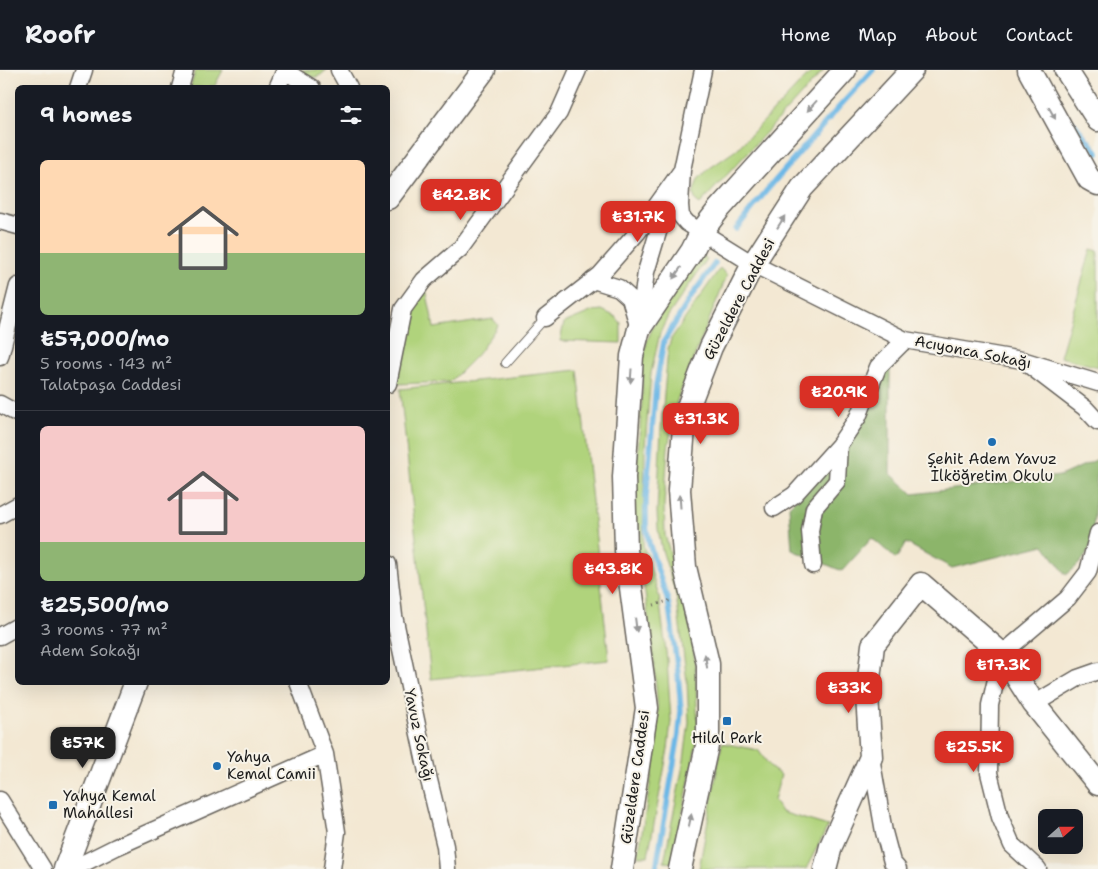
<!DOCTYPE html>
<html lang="en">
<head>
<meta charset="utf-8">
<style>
  :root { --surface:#171b24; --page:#20242c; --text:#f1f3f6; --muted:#9ea1a6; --line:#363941; --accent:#d93025 }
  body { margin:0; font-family:"Shantell Sans",sans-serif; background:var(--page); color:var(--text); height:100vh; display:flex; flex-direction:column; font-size:19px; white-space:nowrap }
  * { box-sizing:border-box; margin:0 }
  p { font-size:16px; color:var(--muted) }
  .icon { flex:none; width:28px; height:28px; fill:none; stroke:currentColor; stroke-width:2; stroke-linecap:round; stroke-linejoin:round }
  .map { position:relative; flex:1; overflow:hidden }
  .side { position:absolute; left:15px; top:15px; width:375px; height:600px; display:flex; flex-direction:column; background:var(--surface); border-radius:8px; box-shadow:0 5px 20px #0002 }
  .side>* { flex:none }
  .needle { width:32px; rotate:69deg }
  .tools { position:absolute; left:1038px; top:739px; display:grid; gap:10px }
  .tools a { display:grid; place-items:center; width:45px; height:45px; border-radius:8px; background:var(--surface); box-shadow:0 5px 20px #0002; font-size:25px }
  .price { position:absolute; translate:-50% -42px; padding:0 11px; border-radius:10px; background:var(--accent); color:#fff; font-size:16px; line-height:32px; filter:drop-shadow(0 1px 2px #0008) }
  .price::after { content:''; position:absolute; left:50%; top:30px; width:15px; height:11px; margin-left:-8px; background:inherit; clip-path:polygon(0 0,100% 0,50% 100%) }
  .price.selected { background:#222; color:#fff }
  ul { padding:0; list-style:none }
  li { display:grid; align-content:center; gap:10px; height:265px; padding:0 25px }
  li+li { border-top:1px solid var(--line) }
  li span { display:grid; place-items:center; height:155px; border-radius:8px; color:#555 }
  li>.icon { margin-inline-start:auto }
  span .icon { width:90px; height:90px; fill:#fffc; stroke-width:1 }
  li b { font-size:21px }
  h2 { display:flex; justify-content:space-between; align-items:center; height:60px; padding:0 25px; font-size:21px }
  header { display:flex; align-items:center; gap:30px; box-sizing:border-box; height:70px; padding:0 25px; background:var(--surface); border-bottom:1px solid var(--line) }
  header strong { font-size:24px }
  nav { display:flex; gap:28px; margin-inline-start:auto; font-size:18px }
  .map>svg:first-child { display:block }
  .green { fill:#b0d37b; stroke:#66784c }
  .forest { fill:#8cb56b; stroke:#546844 }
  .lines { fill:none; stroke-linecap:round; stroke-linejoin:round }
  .stream { stroke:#6db8e6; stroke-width:5.5 }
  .service-casing { stroke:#67635c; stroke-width:10 }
  .minor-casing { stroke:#67635c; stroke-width:19 }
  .secondary-casing { stroke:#67635c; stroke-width:25 }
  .path { stroke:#67635c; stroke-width:3; stroke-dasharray:1 4; stroke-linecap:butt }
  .service { stroke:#fff; stroke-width:8 }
  .minor { stroke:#fff; stroke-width:16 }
  .secondary { stroke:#fff; stroke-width:22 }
  .oneway { fill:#999 }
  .poi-dot { fill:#1f6fb2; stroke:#f7f3e8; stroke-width:2 }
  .labels { text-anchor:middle; stroke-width:4; stroke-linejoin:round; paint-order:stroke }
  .street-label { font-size:15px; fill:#1c1c1c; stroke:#f7f3e8 }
  .poi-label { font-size:15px; fill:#1c1c1c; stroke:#f7f3e8 }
</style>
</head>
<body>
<header>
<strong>Roofr</strong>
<nav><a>Home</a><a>Map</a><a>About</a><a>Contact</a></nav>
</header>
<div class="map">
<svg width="1098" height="799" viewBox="0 0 1098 799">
  <rect width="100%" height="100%" fill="#f7f3e8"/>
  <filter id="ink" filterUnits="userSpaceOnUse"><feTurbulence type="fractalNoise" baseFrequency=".02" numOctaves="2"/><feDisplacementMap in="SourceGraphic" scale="10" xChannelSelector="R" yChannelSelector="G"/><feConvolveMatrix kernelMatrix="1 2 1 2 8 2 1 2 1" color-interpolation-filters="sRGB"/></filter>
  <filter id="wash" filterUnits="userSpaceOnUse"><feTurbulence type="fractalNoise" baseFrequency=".0096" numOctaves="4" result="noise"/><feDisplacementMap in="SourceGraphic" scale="20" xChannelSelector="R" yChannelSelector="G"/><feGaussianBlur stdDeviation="1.12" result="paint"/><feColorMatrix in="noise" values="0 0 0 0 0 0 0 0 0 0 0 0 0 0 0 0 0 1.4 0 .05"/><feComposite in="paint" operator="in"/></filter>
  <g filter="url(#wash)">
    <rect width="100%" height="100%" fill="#f3e8d3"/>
    <path class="green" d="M196 0H223L214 17 211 15 210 17H190Z
      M302 0H326C319 9 309 10 302 0Z
      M813 0H824L700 134 696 131 693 124 698 109 710 98 736 80Z
      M1091 179 1098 181V297L1060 287Z
      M701 184 707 189 668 246 660 263 651 303 645 376 643 475 659 526 667 590 671 651 668 679 648 786H638L655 685 658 643 654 593 645 523 636 474 633 441 642 330V293L647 271 654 254Z
      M720 198 727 205 677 330 668 378 664 435 665 465 682 524 693 569 696 610 698 665 673 793 664 792 684 690 689 652 687 612 676 524 662 480 658 459 657 442 661 359 668 279 671 269Z
      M426 219 434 258 493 249 498 255 477 285 450 312 397 314 400 278 415 234Z
      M602 240 616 247 621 253V273L560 271 564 253 593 241Z
      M578 300 609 590 431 609 400 319Z
      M722 673 758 680 772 699 781 705 774 730 781 742 828 756 806 799H699Z"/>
    <path class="forest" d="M890 291V403L913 424 1060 406 1098 389 1092 474C1086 488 1078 496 1066 505L1044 475 952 498 906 473 896 489 872 468 842 501 792 480 789 436 852 372Z"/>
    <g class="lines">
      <path class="stream" d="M1073 52 1098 83
        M736 159 767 120 839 37 873 0
        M656 799 679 663 681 640 678 603 669 536 667 528 655 492 649 473 646 455V427L656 315 664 271 693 224 715 193"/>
    </g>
  </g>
  <g filter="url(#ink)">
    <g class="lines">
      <g class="service-casing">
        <path id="service" d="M505 293 545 248"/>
      </g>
      <g class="minor-casing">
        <path id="minor" d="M339 0 349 18
          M703 0 682 100 680 135 681 146 687 153 753 194 905 270 1022 290 1098 313
          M285 1 312 18
          M78 18 84 0
          M180 18 185 0
          M277 18 285 0
          M0 151 18 156
          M593 210 619 218 630 228 637 252
          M545 248 600 205 637 163 682 100
          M639 256 646 202 662 149 670 129
          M0 287 18 216
          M1030 296 1085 338 1098 352
          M388 314 403 239 424 210 460 179 559 43 578 0
          M0 334 18 344
          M774 438 794 425 839 375 858 347 878 297 905 270
          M0 445 18 435
          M388 494 394 546 427 702 445 776 447 799
          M813 495 810 461 814 438 837 411 839 375
          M0 566 18 556
          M298 612 325 684 337 762 332 799
          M1034 634 1078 608 1098 601
          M871 687 884 762 892 792 898 799
          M0 730 43 799
          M72 799 116 777 325 684
          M1038 799 1012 775 1000 747 989 703 990 635 1002 584 1068 528 1088 502 1098 463"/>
      </g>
      <g class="secondary-casing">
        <path id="secondary" d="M1029 0 1089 109 1098 114
          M1066 0 1098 50
          M388 128 484 0
          M65 799 136 612
          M622 799 647 638 626 480 624 407 632 286 639 259 692 181 702 161 719 139 845 0
          M680 799 708 671V594L685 497 679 420 685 345 711 277 753 194 802 118 912 0
          M825 799 831 776 871 687 867 626 873 575 921 514 1002 584 1034 634 1098 714"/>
      </g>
      <path class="path" d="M654 535 672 530"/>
      <use href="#service" class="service"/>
      <use href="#minor" class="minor"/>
      <use href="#secondary" class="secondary"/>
    </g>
    <defs><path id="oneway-solid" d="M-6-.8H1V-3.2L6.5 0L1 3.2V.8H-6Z" transform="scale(1.25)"/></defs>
    <g class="oneway">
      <use href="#oneway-solid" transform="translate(812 36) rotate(132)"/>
      <use href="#oneway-solid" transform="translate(1052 43) rotate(61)"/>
      <use href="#oneway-solid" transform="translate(781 152) rotate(-58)"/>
      <use href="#oneway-solid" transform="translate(677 203) rotate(125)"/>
      <use href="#oneway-solid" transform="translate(631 306) rotate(94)"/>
      <use href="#oneway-solid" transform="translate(680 431) rotate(-94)"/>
      <use href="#oneway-solid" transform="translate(636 555) rotate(83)"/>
      <use href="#oneway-solid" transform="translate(706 591) rotate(-99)"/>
      <use href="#oneway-solid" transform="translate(690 751) rotate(-78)"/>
    </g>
  </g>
  <g class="poi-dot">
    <circle cx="992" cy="372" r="5"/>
    <rect x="722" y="646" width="10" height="10" rx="2.5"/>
    <circle cx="217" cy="696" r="5"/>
    <rect x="48" y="730" width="10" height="10" rx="2.5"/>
  </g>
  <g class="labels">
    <g class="street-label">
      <text transform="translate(739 229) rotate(-62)" y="5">Güzeldere Caddesi</text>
      <text transform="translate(973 282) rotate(11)" y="5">Acıyonca Sokağı</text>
      <text transform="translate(419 665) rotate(78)" y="5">Yavuz Sokağı</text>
      <text transform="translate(635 707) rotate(-82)" y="5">Güzeldere Caddesi</text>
    </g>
    <g class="poi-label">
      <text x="992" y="394">Şehit Adem Yavuz<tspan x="992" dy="17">İlköğretim Okulu</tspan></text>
      <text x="727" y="673">Hilal Park</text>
      <text x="227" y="692" text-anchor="start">Yahya<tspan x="227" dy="17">Kemal Camii</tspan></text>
      <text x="63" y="731" text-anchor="start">Yahya Kemal<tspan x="63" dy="17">Mahallesi</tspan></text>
    </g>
  </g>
</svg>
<div class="tools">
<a><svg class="needle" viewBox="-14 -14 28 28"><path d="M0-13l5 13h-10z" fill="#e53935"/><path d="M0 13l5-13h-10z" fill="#9ea1a6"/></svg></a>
</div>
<b class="price" style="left:461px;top:151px">₺42.8K</b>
<b class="price" style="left:638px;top:173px">₺31.7K</b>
<b class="price" style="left:839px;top:348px">₺20.9K</b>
<b class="price" style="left:701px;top:375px">₺31.3K</b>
<b class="price" style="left:613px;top:525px">₺43.8K</b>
<b class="price" style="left:1003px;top:621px">₺17.3K</b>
<b class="price" style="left:849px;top:644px">₺33K</b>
<b class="price selected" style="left:83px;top:699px">₺57K</b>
<b class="price" style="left:974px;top:703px">₺25.5K</b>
<section class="side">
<h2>9 homes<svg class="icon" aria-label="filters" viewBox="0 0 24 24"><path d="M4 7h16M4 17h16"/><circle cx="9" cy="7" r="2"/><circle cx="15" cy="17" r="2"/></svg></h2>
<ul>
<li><span style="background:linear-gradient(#ffd9b3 60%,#8fb573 0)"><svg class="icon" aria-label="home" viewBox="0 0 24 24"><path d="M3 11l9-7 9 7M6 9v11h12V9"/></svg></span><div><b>₺57,000/mo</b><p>5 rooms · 143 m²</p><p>Talatpaşa Caddesi</p></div></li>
<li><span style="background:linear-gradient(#f6c9c9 75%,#8fb573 0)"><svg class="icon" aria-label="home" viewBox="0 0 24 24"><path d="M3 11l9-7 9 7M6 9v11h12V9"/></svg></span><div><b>₺25,500/mo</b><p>3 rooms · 77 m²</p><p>Adem Sokağı</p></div></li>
</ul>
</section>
</div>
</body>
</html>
